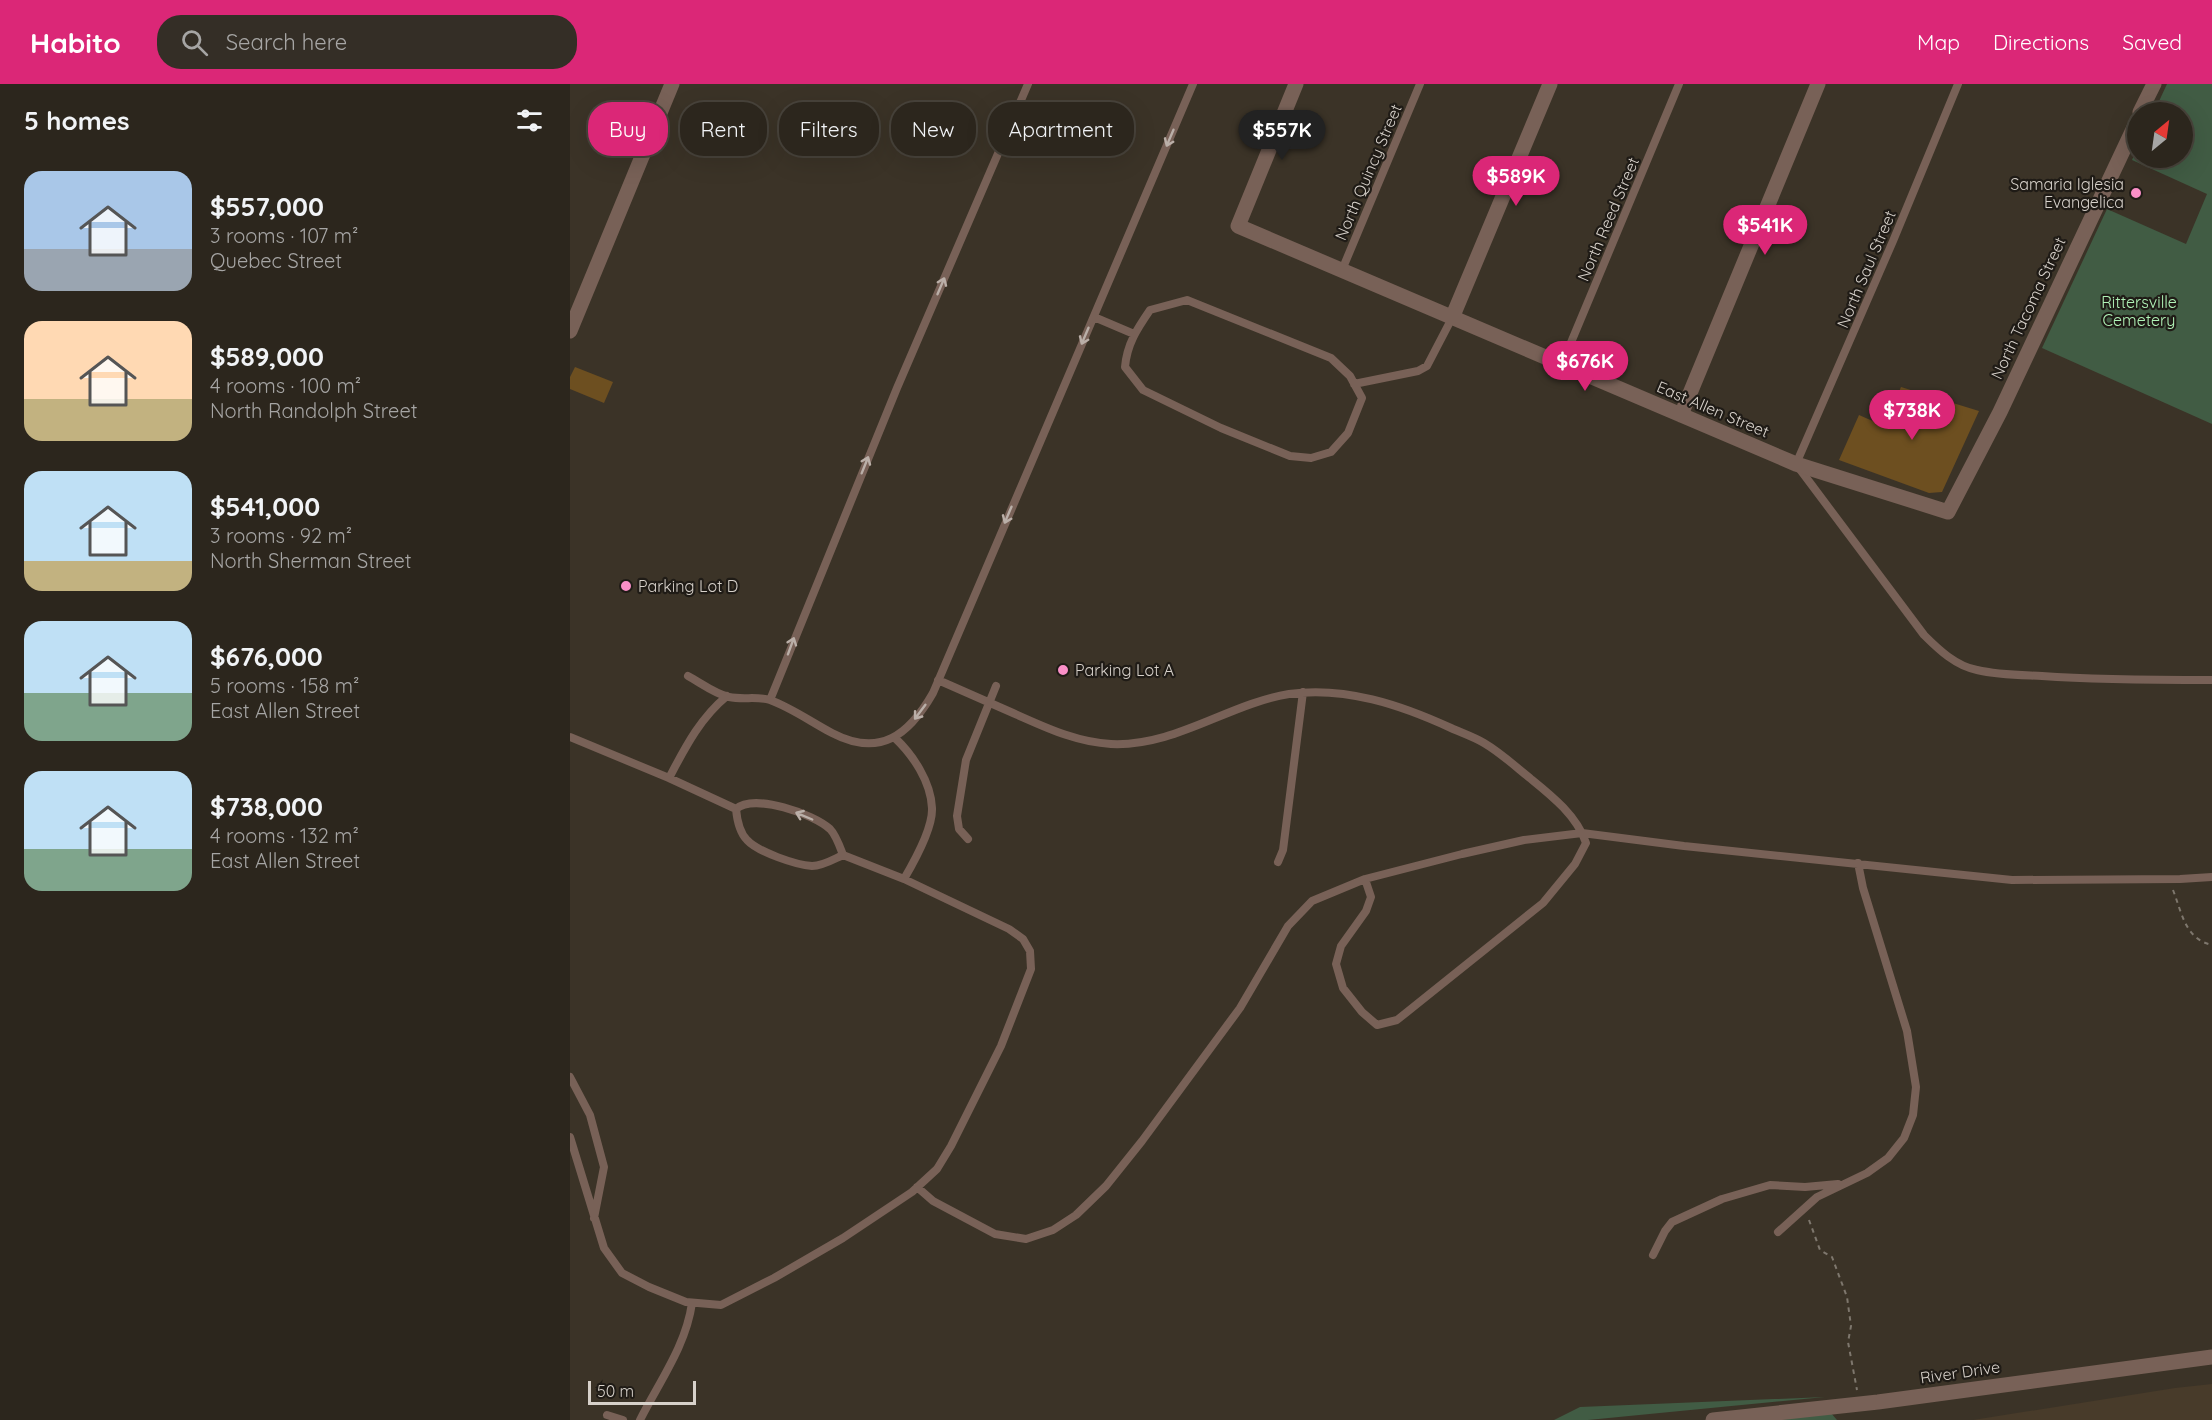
<!DOCTYPE html>
<html lang="en">
<head>
<meta charset="utf-8">
<style>
  :root { --surface:#2c261d; --page:#342e26; --text:#f1f3f6; --muted:#a6a5a4; --line:#48433b; --accent:#db2777 }
  body { margin:0; font-family:Quicksand,sans-serif; background:var(--page); color:var(--text); height:100vh; display:flex; flex-direction:column; font-size:22px; white-space:nowrap }
  * { box-sizing:border-box; margin:0 }
  p { font-size:20px; color:var(--muted) }
  .icon { flex:none; width:33px; height:33px; fill:none; stroke:currentColor; stroke-width:2; stroke-linecap:round; stroke-linejoin:round }
  .map { position:relative; flex:1; overflow:hidden }
  .side { display:flex; flex-direction:column; background:var(--surface); width:570px }
  .side>* { flex:none }
  .guide { position:absolute; left:18px; top:18px; width:570px; height:54px; display:flex; gap:12px }
  .needle { width:39px; rotate:29deg }
  .tools { position:absolute; left:1557px; top:18px; display:grid; gap:12px }
  .tools a { display:grid; place-items:center; width:66px; height:66px; border-radius:50%; background:var(--surface); box-shadow:0 6px 24px #0002,0 0 0 2px var(--line); font-size:30px }
  .scale { position:absolute; left:18px; bottom:15px; width:108px; box-sizing:border-box; padding-left:6px; border:3px solid #d7d1ca; border-top:0; font-size:16px; line-height:21px; white-space:nowrap; color:#d7d1ca; -webkit-text-stroke:4px #1f1b16; paint-order:stroke }
  .price { position:absolute; translate:-50% -51px; padding:0 14px; border-radius:21px; background:var(--accent); color:#fff; font-size:20px; line-height:39px; filter:drop-shadow(0 2px 3px #0008) }
  .price::after { content:''; position:absolute; left:50%; top:36px; width:18px; height:14px; margin-left:-9px; background:inherit; clip-path:polygon(0 0,100% 0,50% 100%) }
  .price.on { background:#222; color:#fff }
  ul { padding:0; list-style:none }
  li { display:flex; align-items:center; gap:18px; height:150px; padding:0 24px }
  li span { display:grid; place-items:center; flex:none; width:168px; height:120px; border-radius:18px; color:#555 }
  li>.icon { margin-inline-start:auto }
  span .icon { width:72px; height:72px; fill:#fffc; stroke-width:1 }
  li b { font-size:26px }
  h2 { display:flex; justify-content:space-between; align-items:center; height:72px; padding:0 24px; font-size:26px }
  .chip { padding:0 21px; border-radius:24px; background:var(--surface); box-shadow:0 6px 24px #0002,0 0 0 2px var(--line); font-size:21px; line-height:54px }
  .chip.on { background:var(--accent); color:#fff }
  header { display:flex; align-items:center; gap:36px; box-sizing:border-box; height:84px; padding:0 30px; background:var(--accent); color:#fff }
  header strong { font-size:28px }
  nav { display:flex; gap:33px; margin-inline-start:auto; font-size:21px }
  .search { width:420px; height:54px; background:var(--page); display:flex; align-items:center; gap:15px; box-sizing:border-box; padding:0 21px; border-radius:24px; color:var(--muted); font-size:22px }
  main { display:flex; flex:1; min-height:0 }
  .map>svg:first-child { display:block }
  .built { fill:#483b2a }
  .green { fill:#415c44 }
  .building { fill:#6d4f20 }
  .lines { fill:none; stroke-linecap:round; stroke-linejoin:round }
  .path { stroke:#7e776d; stroke-width:2; stroke-dasharray:4.5 4.5; stroke-linecap:butt }
  .lane { stroke:#786157; stroke-width:8 }
  .street { stroke:#786157; stroke-width:15 }
  .oneway { stroke:#baafa8 }
  .poi-dot { fill:#fa8fc7; stroke:#1f1b16; stroke-width:2 }
  .labels { text-anchor:middle; stroke-width:4.5; stroke-linejoin:round; paint-order:stroke }
  .street-label { font-size:16px; fill:#d7d1ca; stroke:#1f1b16 }
  .poi-label { font-size:16px; fill:#d7d1ca; stroke:#1f1b16; text-anchor:start }
  .park-label { font-size:16px; fill:#b0f3b7; stroke:#1f1b16 }
</style>
</head>
<body>
<header>
<strong>Habito</strong>
<div class="search"><svg class="icon" aria-label="search" viewBox="0 0 24 24"><circle cx="10" cy="10" r="6"/><path d="M15 15l6 6"/></svg>Search here</div>
<nav><a>Map</a><a>Directions</a><a>Saved</a></nav>
</header>
<main>
<section class="side">
<h2>5 homes<svg class="icon" aria-label="filters" viewBox="0 0 24 24"><path d="M4 7h16M4 17h16"/><circle cx="9" cy="7" r="2"/><circle cx="15" cy="17" r="2"/></svg></h2>
<ul>
<li><span style="background:linear-gradient(#a9c7e8 65%,#9aa5b1 0)"><svg class="icon" aria-label="home" viewBox="0 0 24 24"><path d="M3 11l9-7 9 7M6 9v11h12V9"/></svg></span><div><b>$557,000</b><p>3 rooms · 107 m²</p><p>Quebec Street</p></div></li>
<li><span style="background:linear-gradient(#ffd9b3 65%,#c2b280 0)"><svg class="icon" aria-label="home" viewBox="0 0 24 24"><path d="M3 11l9-7 9 7M6 9v11h12V9"/></svg></span><div><b>$589,000</b><p>4 rooms · 100 m²</p><p>North Randolph Street</p></div></li>
<li><span style="background:linear-gradient(#bfe0f5 75%,#c2b280 0)"><svg class="icon" aria-label="home" viewBox="0 0 24 24"><path d="M3 11l9-7 9 7M6 9v11h12V9"/></svg></span><div><b>$541,000</b><p>3 rooms · 92 m²</p><p>North Sherman Street</p></div></li>
<li><span style="background:linear-gradient(#bfe0f5 60%,#7fa58c 0)"><svg class="icon" aria-label="home" viewBox="0 0 24 24"><path d="M3 11l9-7 9 7M6 9v11h12V9"/></svg></span><div><b>$676,000</b><p>5 rooms · 158 m²</p><p>East Allen Street</p></div></li>
<li><span style="background:linear-gradient(#bfe0f5 65%,#7fa58c 0)"><svg class="icon" aria-label="home" viewBox="0 0 24 24"><path d="M3 11l9-7 9 7M6 9v11h12V9"/></svg></span><div><b>$738,000</b><p>4 rooms · 132 m²</p><p>East Allen Street</p></div></li>
</ul>
</section>
<div class="map">
<svg width="1642" height="1336" viewBox="0 0 1642 1336">
  <rect width="100%" height="100%" fill="#3b3327"/>
  <path class="built" d="M1642 1300V1336H1403L1605 1304Z"/>
  <path class="green" d="M1597 0H1642V340L1472 264 1537 125 1616 160 1637 110 1562 76 1567 64 1568 74H1612V28H1584Z
    M1255 1313 1018 1336H984L1010 1323Z
    M1261 1329 1267 1336H1197Z"/>
  <path class="building" d="M5 283 43 298 34 319 0 305V293Z
    M1331 303 1409 327 1372 408 1359 409 1269 376 1289 331 1314 342Z"/>
  <g class="lines">
    <path class="path" d="M1603 806C1612 829 1615 855 1642 861
      M1239 1136 1250 1166 1262 1173 1277 1213 1281 1242 1278 1258 1287 1306"/>
    <path class="lane" d="M1388 0 1323 157 1226 380 1354 551C1369 566 1386 582 1407 586 1428 591 1451 591 1472 592 1528 596 1585 596 1642 596
      M772 186 850 0
      M617 216 761 274 780 292 792 314 778 349 761 368 741 374 720 372 651 344 573 306 555 283C557 260 567 245 580 226Z
      M524 233 564 250
      M992 280 1109 0
      M784 300 848 287 857 282 882 234
      M118 592C131 599 145 610 159 613 173 616 187 612 200 616 222 624 241 638 262 649 310 674 339 651 363 609L623 0
      M368 596C393 607 418 618 443 629 475 643 505 658 541 660 605 663 658 620 719 610 775 602 831 621 881 644 892 649 904 653 914 659 931 669 946 683 961 695 982 712 1007 732 1016 759L1005 780 973 819 827 936 807 941 792 928 773 904 766 880 771 862 796 827 801 813 795 795
      M200 616 327 304 458 0
      M0 653 99 694 166 725
      M325 654C343 671 361 698 362 724 363 744 344 778 334 795
      M99 694C115 664 130 634 157 612
      M398 755 389 745 387 732 396 676 426 602
      M708 778 713 766 733 608
      M0 993 20 1031 34 1083 24 1134
      M0 1053 34 1164 52 1189 79 1203 116 1218 151 1221 204 1194 273 1154 342 1108 367 1085 381 1062 431 962 461 885 460 867 453 855 439 845 334 795 273 771C270 763 266 751 260 745 244 730 184 709 166 725 167 736 169 748 177 756 188 768 226 781 242 782 253 782 264 775 273 771
      M347 1103 363 1117 425 1150 456 1155 483 1146 506 1131 536 1102 572 1057 670 924 718 842 742 817 795 795 892 770 954 756 1012 749 1114 762 1442 796 1610 795 1642 793
      M1208 1148 1247 1113 1297 1089 1318 1074 1334 1054 1343 1031 1346 1003 1337 947 1293 804 1288 779
      M1083 1171 1095 1147 1102 1138 1152 1115 1200 1101 1235 1103 1268 1100
      M37 1331 53 1336
      M70 1336C89 1298 116 1262 122 1219"/>
    <path class="street" d="M726 0 668 142 1226 380 1378 428 1430 328 1568 35
      M1570 28 1584 0
      M882 234 980 0
      M0 247 102 0
      M1111 331 1248 0
      M1143 1336 1308 1318 1642 1273"/>
  </g>
  <defs><path id="oneway-shaft" d="M-6 0H5M1.5-3L5.5 0L1.5 3" fill="none" stroke-width="1.6" stroke-linecap="round" stroke-linejoin="round" transform="scale(1.5)"/></defs>
  <g class="oneway">
    <use href="#oneway-shaft" transform="translate(600 54) rotate(113)"/>
    <use href="#oneway-shaft" transform="translate(371 202) rotate(-67)"/>
    <use href="#oneway-shaft" transform="translate(515 252) rotate(113)"/>
    <use href="#oneway-shaft" transform="translate(295 381) rotate(-68)"/>
    <use href="#oneway-shaft" transform="translate(438 431) rotate(113)"/>
    <use href="#oneway-shaft" transform="translate(221 562) rotate(-70)"/>
    <use href="#oneway-shaft" transform="translate(350 628) rotate(127)"/>
    <use href="#oneway-shaft" transform="translate(234 732) rotate(-157)"/>
  </g>
  <g class="poi-dot">
    <circle cx="1566" cy="109" r="6"/>
    <circle cx="56" cy="502" r="6"/>
    <circle cx="493" cy="586" r="6"/>
  </g>
  <g class="labels">
    <g class="street-label">
      <text transform="translate(798 88) rotate(-67)" y="6">North Quincy Street</text>
      <text transform="translate(1038 135) rotate(-67)" y="6">North Reed Street</text>
      <text transform="translate(1296 185) rotate(-67)" y="6">North Saul Street</text>
      <text transform="translate(1458 224) rotate(-65)" y="6">North Tacoma Street</text>
      <text transform="translate(1143 325) rotate(23)" y="6">East Allen Street</text>
      <text transform="translate(1390 1288) rotate(-8)" y="6">River Drive</text>
    </g>
    <g class="poi-label">
      <text x="1554" y="106" text-anchor="end">Samaria Iglesia<tspan x="1554" dy="18">Evangelica</tspan></text>
      <text x="68" y="508">Parking Lot D</text>
      <text x="505" y="592">Parking Lot A</text>
    </g>
    <g class="park-label">
      <text x="1569" y="224">Rittersville<tspan x="1569" dy="18">Cemetery</tspan></text>
    </g>
  </g>
</svg>
<div class="tools">
<a><svg class="needle" viewBox="-14 -14 28 28"><path d="M0-13l5 13h-10z" fill="#e53935"/><path d="M0 13l5-13h-10z" fill="#a6a5a4"/></svg></a>
</div>
<div class="scale">50 m</div>
<b class="price on" style="left:712px;top:77px">$557K</b>
<b class="price" style="left:946px;top:123px">$589K</b>
<b class="price" style="left:1195px;top:172px">$541K</b>
<b class="price" style="left:1015px;top:308px">$676K</b>
<b class="price" style="left:1342px;top:357px">$738K</b>
<div class="guide">
<a class="chip on">Buy</a>
<a class="chip">Rent</a>
<a class="chip">Filters</a>
<a class="chip">New</a>
<a class="chip">Apartment</a>
</div>
</div>
</main>
</body>
</html>
